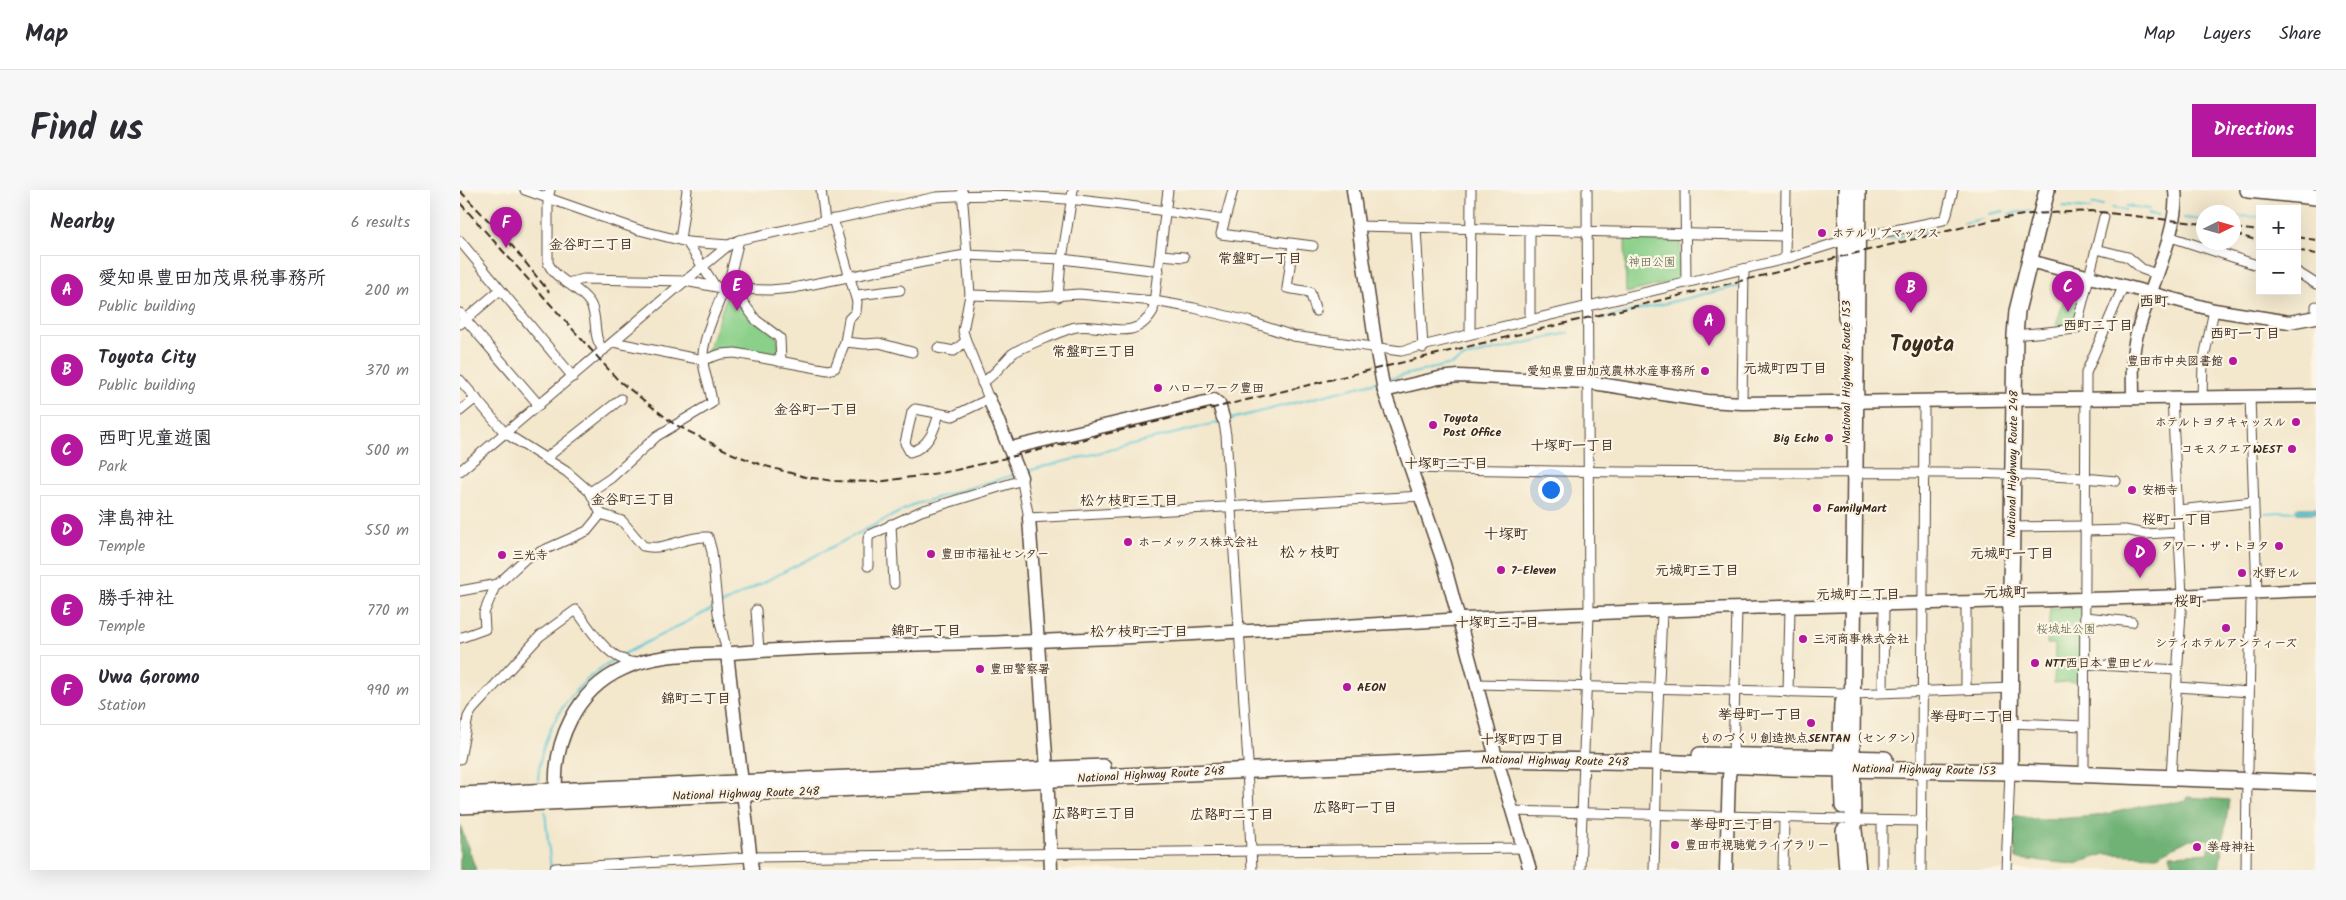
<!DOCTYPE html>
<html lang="en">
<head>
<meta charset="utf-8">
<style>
  body { margin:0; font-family:Kalam,"Klee One",sans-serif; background:#f7f7f7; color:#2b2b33 }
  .controls { position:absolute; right:15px; top:15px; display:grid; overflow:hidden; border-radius:0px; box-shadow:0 5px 20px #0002 }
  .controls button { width:45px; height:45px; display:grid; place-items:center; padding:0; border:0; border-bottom:1px solid #e1e1e2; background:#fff; color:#2b2b33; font:25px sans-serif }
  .compass { position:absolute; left:1736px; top:15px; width:45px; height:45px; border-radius:50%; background:#fff; box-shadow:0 5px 20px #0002; rotate:85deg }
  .you { position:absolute; left:1090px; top:299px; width:18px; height:18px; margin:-12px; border:4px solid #fff; border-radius:50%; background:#1a73e8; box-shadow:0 0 0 8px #1a73e833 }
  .badge { display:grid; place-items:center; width:32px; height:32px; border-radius:50%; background:#b5179e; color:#fff; font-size:16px; font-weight:700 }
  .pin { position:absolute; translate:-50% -41px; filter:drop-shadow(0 1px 2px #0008) }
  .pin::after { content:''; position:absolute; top:26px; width:18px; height:15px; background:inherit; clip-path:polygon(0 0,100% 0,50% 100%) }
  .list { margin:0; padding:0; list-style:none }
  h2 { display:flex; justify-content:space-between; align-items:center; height:65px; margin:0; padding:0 20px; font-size:21px }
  h2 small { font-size:16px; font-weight:400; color:#7c7c81 }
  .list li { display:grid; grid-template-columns:32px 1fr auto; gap:15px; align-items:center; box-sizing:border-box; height:70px; margin:0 10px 10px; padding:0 10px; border:1px solid #e1e1e2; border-radius:0px }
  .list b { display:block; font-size:19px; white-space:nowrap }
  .list p { margin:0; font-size:16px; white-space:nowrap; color:#7c7c81 }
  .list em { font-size:16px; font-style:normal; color:#7c7c81 }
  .map { position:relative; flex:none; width:1856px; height:680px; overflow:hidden; border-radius:0px }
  header { display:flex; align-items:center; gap:30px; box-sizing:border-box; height:70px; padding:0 25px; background:#fff; border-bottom:1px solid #e1e1e2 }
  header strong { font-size:24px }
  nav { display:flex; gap:28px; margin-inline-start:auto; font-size:18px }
  .intro { display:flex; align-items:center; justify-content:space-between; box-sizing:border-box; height:120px; padding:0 30px }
  h1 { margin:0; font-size:35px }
  .button { padding:12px 22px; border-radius:0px; background:#b5179e; color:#fff; font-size:18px; font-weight:700 }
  main { display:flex; gap:30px; padding:0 30px }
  aside { flex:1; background:#fff; border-radius:0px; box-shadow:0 5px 20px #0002 }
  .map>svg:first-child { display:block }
</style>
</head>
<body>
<header>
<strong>Map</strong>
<nav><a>Map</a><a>Layers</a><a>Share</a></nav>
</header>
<div class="intro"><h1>Find us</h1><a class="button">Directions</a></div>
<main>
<aside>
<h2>Nearby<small>6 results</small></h2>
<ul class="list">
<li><span class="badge">A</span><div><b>愛知県豊田加茂県税事務所</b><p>Public building</p></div><em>200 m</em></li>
<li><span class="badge">B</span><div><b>Toyota City</b><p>Public building</p></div><em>370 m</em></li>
<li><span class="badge">C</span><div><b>西町児童遊園</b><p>Park</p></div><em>500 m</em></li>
<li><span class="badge">D</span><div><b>津島神社</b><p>Temple</p></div><em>550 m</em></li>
<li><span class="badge">E</span><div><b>勝手神社</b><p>Temple</p></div><em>770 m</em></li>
<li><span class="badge">F</span><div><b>Uwa Goromo</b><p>Station</p></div><em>990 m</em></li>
</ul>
</aside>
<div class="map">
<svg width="1856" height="680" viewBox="0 0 1856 680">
  <rect width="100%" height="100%" fill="#fcf5e5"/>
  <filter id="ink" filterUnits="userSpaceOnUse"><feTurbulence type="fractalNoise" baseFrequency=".02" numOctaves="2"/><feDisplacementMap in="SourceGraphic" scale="10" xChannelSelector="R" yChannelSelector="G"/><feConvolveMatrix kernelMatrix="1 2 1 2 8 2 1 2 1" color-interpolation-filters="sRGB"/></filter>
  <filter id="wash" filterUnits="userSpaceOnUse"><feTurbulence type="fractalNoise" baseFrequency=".0096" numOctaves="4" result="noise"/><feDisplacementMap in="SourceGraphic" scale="20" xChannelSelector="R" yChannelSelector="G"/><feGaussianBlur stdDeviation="1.12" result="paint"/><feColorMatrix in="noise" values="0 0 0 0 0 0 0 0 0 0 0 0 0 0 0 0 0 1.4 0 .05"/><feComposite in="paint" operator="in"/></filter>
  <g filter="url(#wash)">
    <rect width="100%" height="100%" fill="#f3e7cc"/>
    <g fill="#8ad08a" stroke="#627d54">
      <path d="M1165,46L1219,47L1221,49L1219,90L1166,103Z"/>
      <path d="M271,103L318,148V163L315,168L247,163L267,105Z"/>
      <path d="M1605,106L1620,110L1611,134L1596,135Z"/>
      <path d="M1623,417L1621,491L1594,493L1595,454H1587L1590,418Z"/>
    </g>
    <g fill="#6fb276" stroke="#556e4a">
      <path d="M1727,607L1769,610L1759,680H1713L1710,665L1749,663V649H1730L1697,666L1645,664L1615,674L1556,669L1551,625L1582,630L1636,626L1689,615L1727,611Z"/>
      <path d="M0,635L16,680H0Z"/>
    </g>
    <path fill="#5bc7d5" stroke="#4b787a" d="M1836,318H1856V323H1837Z"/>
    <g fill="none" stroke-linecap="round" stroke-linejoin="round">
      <g stroke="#5bc7d5" stroke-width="2">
        <path d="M1632,15H1643"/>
        <path d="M1666,16L1689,19"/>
        <path d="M1603,17L1631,19"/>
        <path d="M1652,18L1665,20"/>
        <path d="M1529,24L1544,21"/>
        <path d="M1549,24L1571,20"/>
        <path d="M1688,24L1699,25"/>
        <path d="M1774,26L1800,27"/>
        <path d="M1724,28L1744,30"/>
        <path d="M1503,33L1522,29"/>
        <path d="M1429,49L1473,39"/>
        <path d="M1140,129L1278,96"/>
        <path d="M927,189L992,174L1005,167L1108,143"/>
        <path d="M767,230L917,192"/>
        <path d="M563,282L760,232"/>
        <path d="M1805,323L1837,321"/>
        <path d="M260,415L455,314L554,285"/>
        <path d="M162,465L254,418"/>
        <path d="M78,592C80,538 112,495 156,468"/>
        <path d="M85,622L91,680"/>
      </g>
    </g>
  </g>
  <g filter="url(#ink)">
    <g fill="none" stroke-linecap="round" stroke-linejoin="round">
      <defs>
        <g id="street">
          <path d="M65,0L179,40L227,52L269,55"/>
          <path d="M90,0L88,9V73C96,91 119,96 130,113C139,127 131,148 144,160"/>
          <path d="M361,0L365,31"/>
          <path d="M773,0L761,44L853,56"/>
          <path d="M1225,0L1226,93"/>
          <path d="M897,36L1325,46"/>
          <path d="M956,38L963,158"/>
          <path d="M1070,40V129"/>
          <path d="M1708,46L1800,76"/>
          <path d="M1397,48L1483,30L1486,27L1493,0"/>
          <path d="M220,50L227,0"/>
          <path d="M0,51L113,187"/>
          <path d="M227,52L255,96"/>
          <path d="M833,54L827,98L850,102L856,121"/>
          <path d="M1636,59L1668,67L1682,79L1696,84"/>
          <path d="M701,65L724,67"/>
          <path d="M602,69L613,0"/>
          <path d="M1325,69L1326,0"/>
          <path d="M1837,82L1856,94"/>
          <path d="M107,93L124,89L225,91L267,99L310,100L333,98L463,72L506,65L602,69L699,81"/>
          <path d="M267,99L279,50"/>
          <path d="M274,100L296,130L320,148L321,172"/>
          <path d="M397,105L440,100"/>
          <path d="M510,105L579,107L619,104L694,111L734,118L788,131L833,146L941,161L1325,69L1385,50"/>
          <path d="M598,107L601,69"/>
          <path d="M1856,116V122"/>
          <path d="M0,123L79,215"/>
          <path d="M0,134L40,100"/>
          <path d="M1010,144L1011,0"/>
          <path d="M1555,145L1616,139L1644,27"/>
          <path d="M153,152L243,170L261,164L275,163L368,180L375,178L385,152L389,129L396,122L397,112L373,29"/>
          <path d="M385,152L405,154L419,153L452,162"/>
          <path d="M478,158L494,161L506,151"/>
          <path d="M0,190L45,243L107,282L130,302L141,324L162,331L183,356C205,362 226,345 248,347L252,362L258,423L267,463"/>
          <path d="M522,193C535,185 542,174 552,164C559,158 606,139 616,137C645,132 673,155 693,121L708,0"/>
          <path d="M1742,207L1743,173L1754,120"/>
          <path d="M1790,207L1797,402"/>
          <path d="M1282,213L1284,79"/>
          <path d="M0,221L16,208"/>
          <path d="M479,223C475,239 469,257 450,262L445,253L452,222L455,219L493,226L529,209L506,151L503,141L510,105L502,0"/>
          <path d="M763,228L766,245L788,572"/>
          <path d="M86,268L161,209"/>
          <path d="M952,278C1075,281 1197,283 1320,283C1432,283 1544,280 1656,291"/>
          <path d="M0,281L225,91L269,55L279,50L476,7C571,0 670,15 764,30"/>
          <path d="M561,287L569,328L962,306"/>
          <path d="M130,302L151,288L197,246L252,213C251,198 244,185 243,171C241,151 257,118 264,99"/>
          <path d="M1718,320L1793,312"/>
          <path d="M431,334L434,394"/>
          <path d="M1553,337L1625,336"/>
          <path d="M1625,341L1665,340L1685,344L1719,342"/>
          <path d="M408,376V349L410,345L461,321L562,290"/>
          <path d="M0,401L38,394L66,368L127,341L141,324"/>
          <path d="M1506,413V499"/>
          <path d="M296,420L299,460"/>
          <path d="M1626,427L1672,432"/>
          <path d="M0,448L25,439L24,423L36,394"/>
          <path d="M1623,474L1717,480"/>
          <path d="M1017,494L1383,503"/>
          <path d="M1717,497L1789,502"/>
          <path d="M1328,502L1330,418"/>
          <path d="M1423,502L1424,414"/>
          <path d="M1392,504L1552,498"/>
          <path d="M1551,533L1624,536"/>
          <path d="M1124,561L1129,425L1127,0"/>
          <path d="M1196,563L1202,422"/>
          <path d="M1273,566L1277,419"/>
          <path d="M0,569L8,527L12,520L80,446L116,420C132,441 147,469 175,473"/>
          <path d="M1462,569L1464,212"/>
          <path d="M1624,576L1626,183L1663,97"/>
          <path d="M787,579L792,680"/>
          <path d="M1788,579L1791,403"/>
          <path d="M1711,587L1722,406L1712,207"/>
          <path d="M1052,621L1383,629"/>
          <path d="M1393,630L1462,631"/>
          <path d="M1422,631V680"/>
          <path d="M95,678L290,667L1063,658"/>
          <path d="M1120,680L1124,570"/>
          <path d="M1194,680L1197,572"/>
          <path d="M1323,680L1324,628"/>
          <path d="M1461,680L1462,579"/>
          <path d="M1546,680L1550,582"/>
          <path d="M1786,680L1787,589"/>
        </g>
        <g id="secondary">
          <path d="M893,0L916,157L924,201L984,374L1034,560L1070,680"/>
          <path d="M1570,71L1754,120L1829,132L1856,127"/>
          <path d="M924,201L979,188L999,186L1127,192L1247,211L1282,213L1856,206"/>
          <path d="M1673,208C1673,186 1671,165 1677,144C1687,104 1720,39 1715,0"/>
          <path d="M529,209L561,287"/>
          <path d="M551,258L754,210L759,214L763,228"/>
          <path d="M569,328L587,580L591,680"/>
          <path d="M267,463L292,680"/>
          <path d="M96,601C93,552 116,500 163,479C197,463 235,465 272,463C374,455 476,455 578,451C720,446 862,437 1004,429C1211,418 1418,415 1624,409C1702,408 1779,402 1856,400"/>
          <path d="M1266,680L1269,586L1273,566"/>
        </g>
        <g id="highway">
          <path d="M1398,0L1392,549L1393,630L1398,680"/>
          <path d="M1788,0L1856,7"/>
          <path d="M1386,128V0"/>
          <path d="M1382,514L1381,550L1383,616"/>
          <path d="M1240,565L1425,569"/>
          <path d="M1550,582L1551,399L1555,145L1557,121L1587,0"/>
          <path d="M0,605L643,577"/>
          <path d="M0,616L1037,569L1197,572L1331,578L1550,582L1856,593"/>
          <path d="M1384,641L1387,680"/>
        </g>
      </defs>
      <use href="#street" stroke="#574638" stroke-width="11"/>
      <use href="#secondary" stroke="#574638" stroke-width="15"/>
      <use href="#highway" stroke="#574638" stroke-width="18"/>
      <use href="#street" stroke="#fff" stroke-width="9"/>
      <use href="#secondary" stroke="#fff" stroke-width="12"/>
      <use href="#highway" stroke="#fff" stroke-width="15"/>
      <g stroke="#3b2a1e" stroke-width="2" stroke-dasharray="8 4" stroke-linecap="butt">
        <path d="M0,1L49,52L89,102"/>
        <path d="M0,13L158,190L214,234L273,264L302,275L345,287L375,291L418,292L492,281L1533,30L1570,24L1631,21L1744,34"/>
        <path d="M1774,38L1800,41"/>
        <path d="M1774,44L1800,51"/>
        <path d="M1837,47L1856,50"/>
        <path d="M1837,60L1856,64"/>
      </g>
    </g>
  </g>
  <g fill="#b5179e" stroke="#fcf5e5" stroke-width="2">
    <circle cx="1362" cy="43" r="5"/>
    <circle cx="1773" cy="171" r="5"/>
    <circle cx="1245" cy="181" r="5"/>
    <circle cx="698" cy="198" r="5"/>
    <circle cx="1836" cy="232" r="5"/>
    <circle cx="973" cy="235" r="5"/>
    <circle cx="1369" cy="248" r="5"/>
    <circle cx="1832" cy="259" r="5"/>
    <circle cx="1672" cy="300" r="5"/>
    <circle cx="1357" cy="318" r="5"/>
    <circle cx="668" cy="352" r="5"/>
    <circle cx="1819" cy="356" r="5"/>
    <circle cx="471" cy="364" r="5"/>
    <circle cx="42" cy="365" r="5"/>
    <circle cx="1041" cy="380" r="5"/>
    <circle cx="1782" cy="383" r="5"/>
    <circle cx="1766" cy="438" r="5"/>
    <circle cx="1343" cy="449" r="5"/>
    <circle cx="1575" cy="473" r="5"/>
    <circle cx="520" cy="479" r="5"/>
    <circle cx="887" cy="497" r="5"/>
    <circle cx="1351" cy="533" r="5"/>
    <circle cx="1215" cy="655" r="5"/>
    <circle cx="1737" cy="657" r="5"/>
  </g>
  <g text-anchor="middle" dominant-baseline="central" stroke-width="4.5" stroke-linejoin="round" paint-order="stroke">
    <g font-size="12" font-weight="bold" fill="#3b2a1e" stroke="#fcf5e5" text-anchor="start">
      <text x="1372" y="43">ホテルリブマックス</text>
      <text x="1763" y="171" text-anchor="end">豊田市中央図書館</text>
      <text x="1235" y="181" text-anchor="end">愛知県豊田加茂農林水産事務所</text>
      <text x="708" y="198">ハローワーク豊田</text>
      <text x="983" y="228">Toyota<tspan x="983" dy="14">Post Office</tspan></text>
      <text x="1826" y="232" text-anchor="end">ホテルトヨタキャッスル</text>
      <text x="1359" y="248" text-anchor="end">Big Echo</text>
      <text x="1822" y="259" text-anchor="end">コモスクエアWEST</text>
      <text x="1682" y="300">安栖寺</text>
      <text x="1367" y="318">FamilyMart</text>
      <text x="678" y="352">ホーメックス株式会社</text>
      <text x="1809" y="356" text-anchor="end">タワー・ザ・トヨタ</text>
      <text x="481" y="364">豊田市福祉センター</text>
      <text x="52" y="365">三光寺</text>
      <text x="1051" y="380">7-Eleven</text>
      <text x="1792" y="383">水野ビル</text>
      <text x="1353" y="449">三河商事株式会社</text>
      <text x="1766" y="453" text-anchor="middle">シティホテルアンティーズ</text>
      <text x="1585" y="473">NTT西日本 豊田ビル</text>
      <text x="530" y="479">豊田警察署</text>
      <text x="897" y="497">AEON</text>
      <text x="1351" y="548" text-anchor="middle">ものづくり創造拠点SENTAN（センタン）</text>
      <text x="1225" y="655">豊田市視聴覚ライブラリー</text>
      <text x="1747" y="657">挙母神社</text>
    </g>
    <g font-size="12" fill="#535c3e" stroke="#fcf5e5">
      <text x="1192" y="72">神田公園</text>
      <text x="1606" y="439">桜城址公園</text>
    </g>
    <g font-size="12" fill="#3b2a1e" stroke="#fcf5e5">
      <text transform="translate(1386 182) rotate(-90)">National Highway Route 153</text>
      <text transform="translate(1553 274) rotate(-89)">National Highway Route 248</text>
      <text transform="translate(1095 571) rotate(1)">National Highway Route 248</text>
      <text transform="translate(1464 580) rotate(1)">National Highway Route 153</text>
      <text transform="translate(691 585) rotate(-3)">National Highway Route 248</text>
      <text transform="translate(286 604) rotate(-2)">National Highway Route 248</text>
    </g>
    <g font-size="14" font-weight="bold" fill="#3b2a1e" stroke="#fcf5e5">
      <text x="131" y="55">金谷町二丁目</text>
      <text x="800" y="69">常盤町一丁目</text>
      <text x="1638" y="136">西町二丁目</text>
      <text x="1785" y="144">西町一丁目</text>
      <text x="634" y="162">常盤町三丁目</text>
      <text x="1325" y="179">元城町四丁目</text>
      <text x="356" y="220">金谷町一丁目</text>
      <text x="1112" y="256">十塚町一丁目</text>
      <text x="986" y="274">十塚町二丁目</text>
      <text x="173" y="310">金谷町三丁目</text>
      <text x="669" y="311">松ケ枝町三丁目</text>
      <text x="1717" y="330">桜町一丁目</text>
      <text x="1552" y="364">元城町一丁目</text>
      <text x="1237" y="381">元城町三丁目</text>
      <text x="1398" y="405">元城町二丁目</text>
      <text x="1037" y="433">十塚町三丁目</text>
      <text x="466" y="441">錦町一丁目</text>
      <text x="679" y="442">松ケ枝町二丁目</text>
      <text x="236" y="509">錦町二丁目</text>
      <text x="1300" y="525">挙母町一丁目</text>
      <text x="1512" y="527">挙母町二丁目</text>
      <text x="1062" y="550">十塚町四丁目</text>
      <text x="895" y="618">広路町一丁目</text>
      <text x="634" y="624">広路町三丁目</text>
      <text x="772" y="625">広路町二丁目</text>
      <text x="1272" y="635">挙母町三丁目</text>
    </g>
    <g font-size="15" font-weight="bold" fill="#3b2a1e" stroke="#fcf5e5">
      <text x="1694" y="112">西町</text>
      <text x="1046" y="345">十塚町</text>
      <text x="850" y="363">松ヶ枝町</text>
      <text x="1546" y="403">元城町</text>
      <text x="1729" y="412">桜町</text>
    </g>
    <g font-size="22" font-weight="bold" fill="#3b2a1e" stroke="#fcf5e5">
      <text x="1462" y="155">Toyota</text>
    </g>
  </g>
</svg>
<div class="controls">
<button>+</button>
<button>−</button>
</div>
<svg class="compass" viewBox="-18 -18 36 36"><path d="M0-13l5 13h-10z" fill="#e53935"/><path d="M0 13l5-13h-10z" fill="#7c7c81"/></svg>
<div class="you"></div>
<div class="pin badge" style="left:1249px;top:156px">A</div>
<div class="pin badge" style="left:1451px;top:123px">B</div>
<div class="pin badge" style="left:1608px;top:122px">C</div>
<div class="pin badge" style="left:1680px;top:388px">D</div>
<div class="pin badge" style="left:277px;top:121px">E</div>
<div class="pin badge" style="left:46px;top:58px">F</div>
</div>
</main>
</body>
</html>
